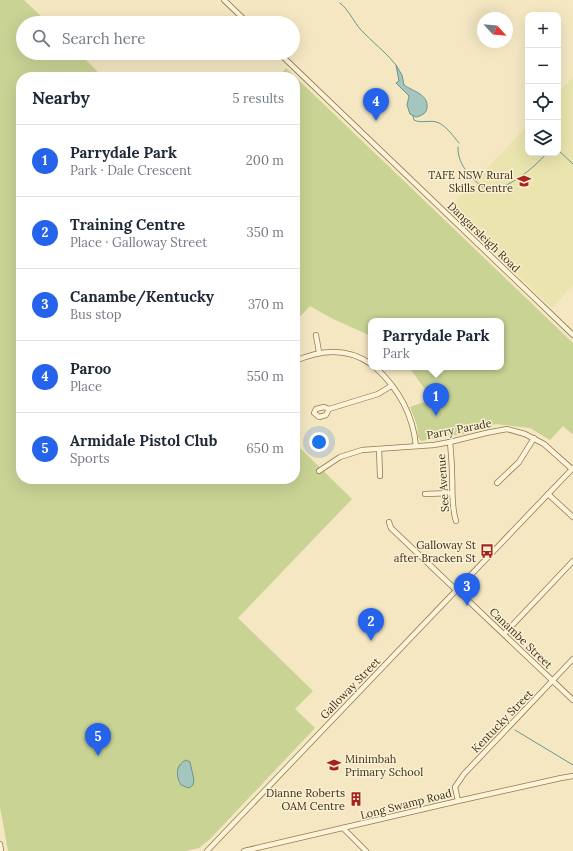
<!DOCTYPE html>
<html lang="en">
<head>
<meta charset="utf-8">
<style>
  body { margin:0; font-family:Lora,serif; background:#f6f6f7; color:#1f2937 }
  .controls { position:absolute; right:12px; top:12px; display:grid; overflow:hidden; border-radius:8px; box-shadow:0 4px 16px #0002 }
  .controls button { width:36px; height:36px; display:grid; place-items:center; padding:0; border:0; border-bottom:1px solid #e0e1e3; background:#fff; color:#1f2937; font:20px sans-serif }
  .compass { position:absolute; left:477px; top:12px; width:36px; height:36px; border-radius:50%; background:#fff; box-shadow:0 4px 16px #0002; rotate:116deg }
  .you { position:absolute; left:319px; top:442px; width:14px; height:14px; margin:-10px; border:3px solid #fff; border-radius:50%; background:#1a73e8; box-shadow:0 0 0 6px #1a73e833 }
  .badge { display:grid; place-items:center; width:26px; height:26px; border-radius:50%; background:#2563eb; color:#fff; font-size:13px; font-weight:700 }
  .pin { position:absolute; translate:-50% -33px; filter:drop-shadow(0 1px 2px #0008) }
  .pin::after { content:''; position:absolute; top:21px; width:14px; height:12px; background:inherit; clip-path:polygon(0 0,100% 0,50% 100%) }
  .popup { position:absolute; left:368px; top:318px; width:136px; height:52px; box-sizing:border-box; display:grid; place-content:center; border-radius:8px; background:#fff; filter:drop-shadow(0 1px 3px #0005); font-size:13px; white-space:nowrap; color:#747a83 }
  .popup b { font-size:15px; color:#1f2937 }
  .popup::after { content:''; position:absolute; left:50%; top:100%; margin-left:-8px; border:8px solid transparent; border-top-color:#fff }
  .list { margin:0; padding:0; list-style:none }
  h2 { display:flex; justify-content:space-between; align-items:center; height:52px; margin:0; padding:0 16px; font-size:17px }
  h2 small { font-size:13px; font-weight:400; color:#747a83 }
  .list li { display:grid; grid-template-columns:26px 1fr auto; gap:12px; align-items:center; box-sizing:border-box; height:72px; padding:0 16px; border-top:1px solid #e0e1e3 }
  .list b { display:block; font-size:15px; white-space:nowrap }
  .list p { margin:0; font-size:13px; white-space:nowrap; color:#747a83 }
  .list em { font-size:13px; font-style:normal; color:#747a83 }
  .icon { flex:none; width:22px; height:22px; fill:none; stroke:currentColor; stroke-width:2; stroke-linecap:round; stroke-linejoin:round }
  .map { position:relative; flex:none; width:573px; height:851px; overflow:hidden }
  .search { position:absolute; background:#fff; box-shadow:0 4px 16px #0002; left:16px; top:16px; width:284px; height:44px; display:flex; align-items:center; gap:10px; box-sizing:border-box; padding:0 14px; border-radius:22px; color:#747a83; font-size:15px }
  .panel { position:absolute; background:#fff; box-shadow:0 4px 16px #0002; left:16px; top:72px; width:284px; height:412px; border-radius:16px }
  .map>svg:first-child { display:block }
</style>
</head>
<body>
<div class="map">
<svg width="573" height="851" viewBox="0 0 573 851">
  <rect width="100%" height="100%" fill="#f4e7c2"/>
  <path fill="#eae4ae" d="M573,77V285L552,308L448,209L528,125V153H558V93Z"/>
  <g fill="#c9d394">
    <path d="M0,0H24L48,23H23V53H79L103,77H21V479H295V443L352,499L238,618L313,691L295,709L315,728L210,839L199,848L186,851H8L0,807Z"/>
    <path d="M286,68L573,343V433L572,434L563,426L550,440L530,428L496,424L463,434L421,441L418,437L417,425L410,407L432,399L409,367H501V321H371V336L331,318L310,306L295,322V77H278Z"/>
  </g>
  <g fill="#a5c6be" stroke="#6a968d">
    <path d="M396,65L402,75L404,85C412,91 429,94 427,108C426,114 421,116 416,117L410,114L407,105L409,96L396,83L399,81Z"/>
    <path d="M186,760L190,762L194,780L193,785L189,788L181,785C176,777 175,765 186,760Z"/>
  </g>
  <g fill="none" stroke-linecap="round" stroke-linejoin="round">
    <g stroke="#6a968d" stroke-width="1">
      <path d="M340,3C349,10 353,21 361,30C372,42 386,52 396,65"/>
      <path d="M413,116L414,120C421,124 431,119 439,123C446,126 454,137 459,143"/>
      <path d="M458,147C457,166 474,181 488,191C509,188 533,169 547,153"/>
      <path d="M558,150L573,164"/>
      <path d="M515,730L573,765"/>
    </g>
    <defs>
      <g id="minor">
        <path d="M224,0L248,23"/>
        <path d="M279,53L573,335"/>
        <path d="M316,335L319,352"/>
        <path d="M295,361C320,350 347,347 371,364"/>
        <path d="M375,367C398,388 413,415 416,446"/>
        <path d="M329,409L324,407L316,409L314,413L319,417L326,415L329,409L378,394L391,386"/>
        <path d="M450,442C451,453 452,464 452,474C453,490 451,506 456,521"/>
        <path d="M379,449L380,476"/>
        <path d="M319,471L340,457L362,450L434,445L450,442L486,433L507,429L525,434L544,444L572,469"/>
        <path d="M497,483L519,462L534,438"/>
        <path d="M425,494L452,493"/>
        <path d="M548,494L573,517"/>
        <path d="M389,522L391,528L456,590"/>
        <path d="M457,590L573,700"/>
        <path d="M504,634L573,561"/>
        <path d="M458,801L455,787L464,774L573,659"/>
        <path d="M343,828L366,851"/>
        <path d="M0,844L1,851"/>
        <path d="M207,851L573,468"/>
        <path d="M244,851L458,801L561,778L573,776"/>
      </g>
    </defs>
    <use href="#minor" stroke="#907856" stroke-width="6"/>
    <use href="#minor" stroke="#fdf3d7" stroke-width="4.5"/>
  </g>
  <defs>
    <symbol id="university-bare" viewBox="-9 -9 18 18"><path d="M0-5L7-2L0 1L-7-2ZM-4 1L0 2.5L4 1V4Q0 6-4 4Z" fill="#a7241e" stroke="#faf1d3" stroke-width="2.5" paint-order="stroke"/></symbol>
    <symbol id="bus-bare" viewBox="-9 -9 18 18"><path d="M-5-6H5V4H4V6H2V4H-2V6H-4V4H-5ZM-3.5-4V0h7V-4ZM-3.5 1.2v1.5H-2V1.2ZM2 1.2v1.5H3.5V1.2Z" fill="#a7241e" stroke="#faf1d3" stroke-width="2.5" paint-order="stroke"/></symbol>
    <symbol id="school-bare" viewBox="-9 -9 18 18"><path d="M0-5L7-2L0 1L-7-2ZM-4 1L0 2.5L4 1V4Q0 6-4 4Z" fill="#a7241e" stroke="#faf1d3" stroke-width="2.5" paint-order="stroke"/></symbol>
    <symbol id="building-bare" viewBox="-9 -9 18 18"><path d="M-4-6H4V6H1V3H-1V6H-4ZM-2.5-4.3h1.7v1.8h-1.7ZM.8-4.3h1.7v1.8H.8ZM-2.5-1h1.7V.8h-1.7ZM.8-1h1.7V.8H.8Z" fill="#a7241e" stroke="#faf1d3" stroke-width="2.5" paint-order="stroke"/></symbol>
  </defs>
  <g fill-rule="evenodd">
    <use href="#university-bare" x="514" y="171" width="20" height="20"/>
    <use href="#bus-bare" x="477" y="541" width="20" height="20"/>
    <use href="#school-bare" x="324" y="755" width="20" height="20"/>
    <use href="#building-bare" x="346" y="789" width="20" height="20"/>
  </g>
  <g text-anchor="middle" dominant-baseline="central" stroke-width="3" stroke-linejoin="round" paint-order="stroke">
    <g font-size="11" fill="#3e2f1c" stroke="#faf1d3" text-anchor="end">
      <text x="513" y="175">TAFE NSW Rural<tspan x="513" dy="13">Skills Centre</tspan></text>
      <text x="476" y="545">Galloway St<tspan x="476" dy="13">after Bracken St</tspan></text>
      <text x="345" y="759" text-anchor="start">Minimbah<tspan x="345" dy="13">Primary School</tspan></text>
      <text x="345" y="793">Dianne Roberts<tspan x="345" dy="13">OAM Centre</tspan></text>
    </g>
    <g font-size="11" fill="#3e2f1c" stroke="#faf1d3">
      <text transform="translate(484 237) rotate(44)">Dangarsleigh Road</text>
      <text transform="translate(459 429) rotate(-11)">Parry Parade</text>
      <text transform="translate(443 483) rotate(-94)">See Avenue</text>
      <text transform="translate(521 638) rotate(44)">Canambe Street</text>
      <text transform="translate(350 688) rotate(-46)">Galloway Street</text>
      <text transform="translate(502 721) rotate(-46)">Kentucky Street</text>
      <text transform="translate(406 804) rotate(-14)">Long Swamp Road</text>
    </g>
  </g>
</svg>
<div class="controls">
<button>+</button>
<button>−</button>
<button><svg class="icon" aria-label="locate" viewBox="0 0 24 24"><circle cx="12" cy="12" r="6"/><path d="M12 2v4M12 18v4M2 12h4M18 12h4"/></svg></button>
<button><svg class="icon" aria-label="layers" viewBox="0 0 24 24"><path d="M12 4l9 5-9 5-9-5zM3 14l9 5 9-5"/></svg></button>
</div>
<svg class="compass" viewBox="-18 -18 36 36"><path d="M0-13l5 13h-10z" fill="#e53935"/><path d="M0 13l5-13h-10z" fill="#747a83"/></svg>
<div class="you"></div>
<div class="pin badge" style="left:436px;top:416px">1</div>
<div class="popup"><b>Parrydale Park</b>Park</div>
<div class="pin badge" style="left:371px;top:641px">2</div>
<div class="pin badge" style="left:467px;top:606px">3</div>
<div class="pin badge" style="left:376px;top:121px">4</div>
<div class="pin badge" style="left:98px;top:756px">5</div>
<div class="search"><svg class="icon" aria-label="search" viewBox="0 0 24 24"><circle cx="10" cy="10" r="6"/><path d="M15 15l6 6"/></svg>Search here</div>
<section class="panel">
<h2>Nearby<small>5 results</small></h2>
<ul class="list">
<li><span class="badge">1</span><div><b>Parrydale Park</b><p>Park · Dale Crescent</p></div><em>200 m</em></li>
<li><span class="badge">2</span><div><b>Training Centre</b><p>Place · Galloway Street</p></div><em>350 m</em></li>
<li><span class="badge">3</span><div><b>Canambe/Kentucky</b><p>Bus stop</p></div><em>370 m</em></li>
<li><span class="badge">4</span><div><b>Paroo</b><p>Place</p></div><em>550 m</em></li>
<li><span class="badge">5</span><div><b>Armidale Pistol Club</b><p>Sports</p></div><em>650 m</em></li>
</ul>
</section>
</div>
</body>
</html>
